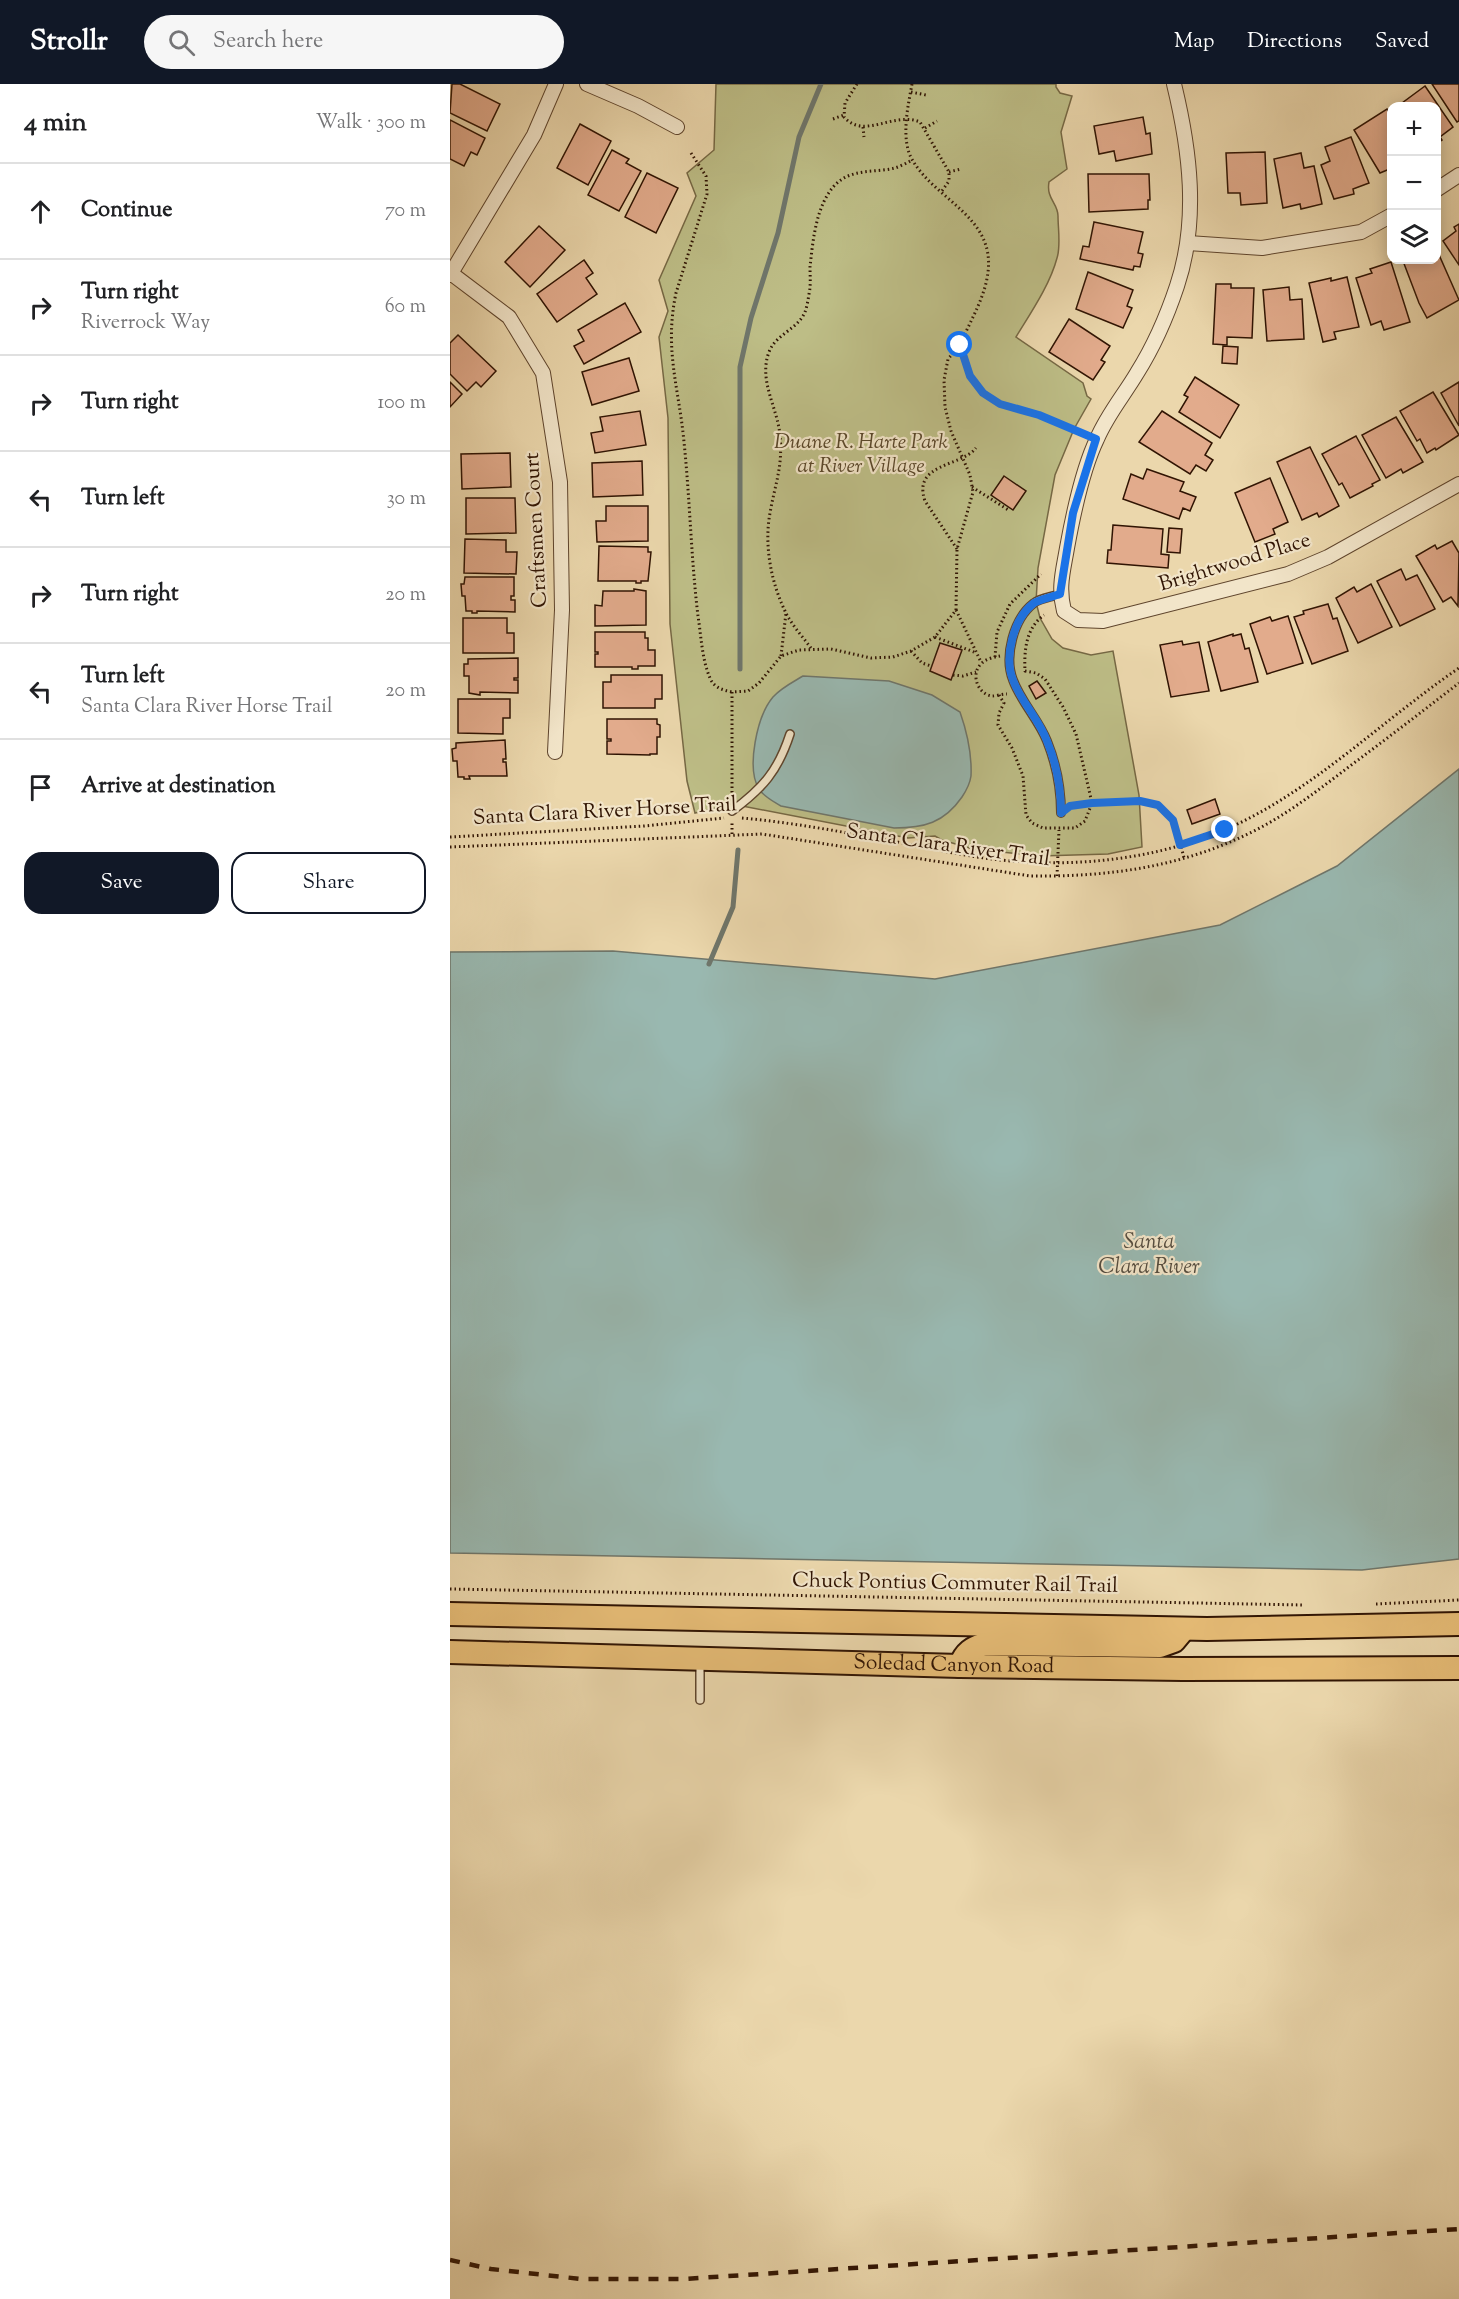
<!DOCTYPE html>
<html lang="en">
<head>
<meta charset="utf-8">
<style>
  body { margin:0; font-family:"Sorts Mill Goudy",serif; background:#f6f6f6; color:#202124 }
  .controls { position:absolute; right:18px; top:18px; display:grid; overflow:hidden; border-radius:12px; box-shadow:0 3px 15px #0003 }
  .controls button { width:54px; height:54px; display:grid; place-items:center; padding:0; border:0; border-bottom:2px solid #e0e0e0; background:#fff; color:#202124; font:30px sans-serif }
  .stop { position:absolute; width:18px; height:18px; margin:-14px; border:4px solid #1a73e8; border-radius:50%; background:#fff }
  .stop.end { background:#1a73e8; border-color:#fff; box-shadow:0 2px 6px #0008 }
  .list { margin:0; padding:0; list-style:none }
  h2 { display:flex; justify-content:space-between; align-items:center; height:78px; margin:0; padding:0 24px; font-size:26px }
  h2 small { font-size:20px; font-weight:400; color:#757577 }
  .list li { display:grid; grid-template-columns:39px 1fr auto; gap:18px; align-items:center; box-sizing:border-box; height:96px; padding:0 24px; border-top:2px solid #e0e0e0 }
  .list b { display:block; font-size:22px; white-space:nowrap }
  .list p { margin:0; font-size:20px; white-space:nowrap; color:#757577 }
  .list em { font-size:20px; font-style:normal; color:#757577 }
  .actions { display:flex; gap:12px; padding:18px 24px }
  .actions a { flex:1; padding:14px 0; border:2px solid #111827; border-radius:18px; text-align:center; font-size:21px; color:#111827 }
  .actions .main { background:#111827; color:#fff }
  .icon { flex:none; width:33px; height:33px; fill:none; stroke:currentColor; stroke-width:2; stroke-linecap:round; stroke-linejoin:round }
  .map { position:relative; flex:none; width:1009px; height:2215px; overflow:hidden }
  header { display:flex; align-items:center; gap:36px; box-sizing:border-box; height:84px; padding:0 30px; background:#111827; color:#fff }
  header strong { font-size:28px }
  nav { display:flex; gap:33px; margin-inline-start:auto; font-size:21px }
  .search { width:420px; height:54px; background:#f6f6f6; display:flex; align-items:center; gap:15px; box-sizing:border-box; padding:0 21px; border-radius:33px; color:#757577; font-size:22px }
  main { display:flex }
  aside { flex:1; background:#fff }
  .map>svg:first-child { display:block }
</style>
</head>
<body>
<header>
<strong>Strollr</strong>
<div class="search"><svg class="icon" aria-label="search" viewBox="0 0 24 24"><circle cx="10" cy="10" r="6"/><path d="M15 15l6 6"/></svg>Search here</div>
<nav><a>Map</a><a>Directions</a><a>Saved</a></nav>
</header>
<main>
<aside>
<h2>4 min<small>Walk · 300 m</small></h2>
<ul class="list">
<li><svg class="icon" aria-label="ahead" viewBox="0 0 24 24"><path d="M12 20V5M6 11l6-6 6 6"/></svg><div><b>Continue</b></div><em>70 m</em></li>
<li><svg class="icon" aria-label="right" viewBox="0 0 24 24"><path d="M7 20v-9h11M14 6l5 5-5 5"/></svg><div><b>Turn right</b><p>Riverrock Way</p></div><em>60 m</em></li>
<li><svg class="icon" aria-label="right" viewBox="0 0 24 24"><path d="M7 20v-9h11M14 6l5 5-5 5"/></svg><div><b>Turn right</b></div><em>100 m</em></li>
<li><svg class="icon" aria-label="left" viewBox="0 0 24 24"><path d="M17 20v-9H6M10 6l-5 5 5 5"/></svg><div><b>Turn left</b></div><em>30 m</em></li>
<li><svg class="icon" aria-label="right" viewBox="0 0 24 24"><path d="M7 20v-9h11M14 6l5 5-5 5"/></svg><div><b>Turn right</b></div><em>20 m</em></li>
<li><svg class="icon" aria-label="left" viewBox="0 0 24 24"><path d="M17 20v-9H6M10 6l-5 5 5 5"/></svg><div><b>Turn left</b><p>Santa Clara River Horse Trail</p></div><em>20 m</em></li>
<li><svg class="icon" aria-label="arrive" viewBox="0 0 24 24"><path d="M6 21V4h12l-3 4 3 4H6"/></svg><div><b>Arrive at destination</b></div></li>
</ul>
<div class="actions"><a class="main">Save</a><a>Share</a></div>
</aside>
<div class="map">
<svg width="1009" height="2215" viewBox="0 0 1009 2215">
  <rect width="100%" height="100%" fill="#ebd7ac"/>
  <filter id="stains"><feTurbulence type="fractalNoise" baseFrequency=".00333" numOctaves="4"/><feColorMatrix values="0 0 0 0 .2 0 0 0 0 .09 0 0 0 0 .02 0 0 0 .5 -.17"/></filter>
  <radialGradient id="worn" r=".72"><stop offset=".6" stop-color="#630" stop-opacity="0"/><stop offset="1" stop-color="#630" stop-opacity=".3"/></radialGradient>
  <path fill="#bdbd86" stroke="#766844" stroke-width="1.5" d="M266,0H606V3L610,9L622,12L611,48L617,85L599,98C596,115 608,119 608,132C608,145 611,162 607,174C600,201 580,230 566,253L633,299L637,312L641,315L624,345L605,391L588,484L586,518L590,534L602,555L613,564L641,571L663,567L689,711L692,763L658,770L590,772L523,765L492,756L485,752L458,754L282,720L245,729L237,697L220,540L218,334L209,253L218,227L209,196L246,112L237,89L264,66Z"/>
  <g fill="#99b8b0" stroke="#6f766b" stroke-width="1.5">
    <path d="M353,592L439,597L482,611L510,628C517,648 522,670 521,692C520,699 516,707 512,713C494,739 474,744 444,744L331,722C323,717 314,713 309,705C296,684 307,632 323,613C331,604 343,598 353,592Z"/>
    <path d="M1009,685V1475L912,1486L0,1469V868L163,867L485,895L770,841L887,782Z"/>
  </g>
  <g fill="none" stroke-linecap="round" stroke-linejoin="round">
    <g stroke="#6f766b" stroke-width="5">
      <path d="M290,585V283L301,234L328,149L349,53L371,0"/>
      <path d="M259,880L283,823L288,766"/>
    </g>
  </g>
  <g fill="#e2ab8c" stroke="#301403" stroke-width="1.5">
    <path d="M2,0H10L50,20L37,47L0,29Z"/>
    <path d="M982,0H1009V37L1007,38Z"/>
    <path d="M975,2L1003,43L990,53L992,56L986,60V22H948Z"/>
    <path d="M937,25L942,33V84L930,89L904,46Z"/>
    <path d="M693,33L696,50L700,49L702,70L666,77L664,67L649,70L644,42Z"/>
    <path d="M0,36L35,54L27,71L21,68L14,82L0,75Z"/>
    <path d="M130,40L161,57L138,101L107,84Z"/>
    <path d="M901,53L919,99L903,105L904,110L884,115L871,81L880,77L875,63Z"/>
    <path d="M162,66L179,75L176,79L191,87L169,127L138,111Z"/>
    <path d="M815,68L817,119L791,121L790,109H778L776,69Z"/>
    <path d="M851,69L854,84L864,82L872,120L851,125L850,120L833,124L824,75Z"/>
    <path d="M197,89L228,104L206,149L175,133Z"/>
    <path d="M638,90H699L700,116H698V125L639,128Z"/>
    <path d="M644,138L693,148L688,169L693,170L690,183L684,182L683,186L630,175L633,162L639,163Z"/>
    <path d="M1009,140V181L993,157L1006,147L1004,143Z"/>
    <path d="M89,142L115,166L80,203L55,178Z"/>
    <path d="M986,164L1009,216L977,234L969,219L953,177L986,176Z"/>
    <path d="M134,176L143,189L136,194L147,210L107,238L87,210Z"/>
    <path d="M941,178L960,238L934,246L931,237L921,241L906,194L922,189L920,185Z"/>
    <path d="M638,188L683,206L677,222L682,224L673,244L626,225Z"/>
    <path d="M897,193L909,243L884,248L886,255L873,258L859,199L881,194V197Z"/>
    <path d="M766,200H781V204H804L802,254L777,253V261L763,260Z"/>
    <path d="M839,203L840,216L852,215L854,255L817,257L813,206Z"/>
    <path d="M175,219L191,248L134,280L124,262L134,257L128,246Z"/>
    <path d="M619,235L660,262L651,276L655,278L643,296L599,268Z"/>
    <path d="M8,251L46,287L31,303L26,298L17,307L0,290V259Z"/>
    <path d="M773,262L788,263L787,280L772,279Z"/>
    <path d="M179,274L189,307L142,321L132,288Z"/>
    <path d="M745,293L789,321L770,354L729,328L738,313L734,311Z"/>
    <path d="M0,298L12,310L0,323Z"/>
    <path d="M1009,298V342L991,309Z"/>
    <path d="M983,308L1009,351L986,366L985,364L977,369L970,355L967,357L950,327Z"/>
    <path d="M190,327L196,361L145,369L141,349L153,347L150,333Z"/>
    <path d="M712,327L762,359L755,371L763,376L756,387L746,381L740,390L689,358Z"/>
    <path d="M946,333L973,378L953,389L951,385L936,394L912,351Z"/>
    <path d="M906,352L930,396L922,400L923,402L900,414L892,399L889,401L872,370Z"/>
    <path d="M860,363L889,422L869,433L867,429L852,436L827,378Z"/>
    <path d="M60,369L61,403L12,405L11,370Z"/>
    <path d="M192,377L193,411L143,413L142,379Z"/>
    <path d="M697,385L734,398L730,407L746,413L740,427L733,424L729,435L673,415L681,390L693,395Z"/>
    <path d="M554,392L576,407L563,426L541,411Z"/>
    <path d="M820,394L838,438L823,445L825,450L805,458L785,409Z"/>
    <path d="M16,414H65L66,449L16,450Z"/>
    <path d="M156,422H198V457L147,458L146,437H156Z"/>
    <path d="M663,441L713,445L711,470L719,471L718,484L657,479L658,466H661Z"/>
    <path d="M719,444L732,445L730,469L717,468Z"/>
    <path d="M15,455L56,456V468H67L66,490L14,489Z"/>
    <path d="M1002,457L1009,469L1008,522L1001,513L993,518L966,472L985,461L987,465Z"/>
    <path d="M149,462L198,463V468H201L198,497H191V499H186V497H148Z"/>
    <path d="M951,485L956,496L967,491L985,525L950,542L927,497Z"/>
    <path d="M15,493H64V512H61V516H65V528L27,527V529H22V527H16L15,512H12L11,500H14Z"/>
    <path d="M921,500L942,543L908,559L886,514L904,503L907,508Z"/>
    <path d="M184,505L196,507V541L145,542V521L152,522L153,507H184Z"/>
    <path d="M878,520L883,535L887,534L898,567L862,580L844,533L854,530L853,527Z"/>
    <path d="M838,532L853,579L817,590L800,540L820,533L822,537Z"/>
    <path d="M13,534H57V549H64V569H13Z"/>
    <path d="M145,548H195V554H198V566H205V582H188V585H182V583H145V570H148V568H145Z"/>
    <path d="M783,550V552L791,550L795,565L799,564L808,598L771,607L758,558Z"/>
    <path d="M732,557L733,561L749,558L759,607L721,613L710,561Z"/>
    <path d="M490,559L512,566L501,596L480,587Z"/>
    <path d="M68,574V594H64V596H68V609L30,608V611L19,609V592H14V580H18V575Z"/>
    <path d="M161,591H212V615H205V624H153V598H161Z"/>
    <path d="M587,597L596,609L586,615L579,602Z"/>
    <path d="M8,615H60V634H53V650L8,649Z"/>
    <path d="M157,635H207V640L210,641V653H207V670H200V671L157,670V657H161V655H157Z"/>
    <path d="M55,656L56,675H53V678H56L57,692H19L20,695H14V693H8L7,677H3L2,665L6,664V659Z"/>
    <path d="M765,715L770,730L742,740L737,726Z"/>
  </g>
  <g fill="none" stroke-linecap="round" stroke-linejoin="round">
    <defs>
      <g id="service">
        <path d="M610,510C602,513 590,514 584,519C563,535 554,573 563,596C571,618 589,636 597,657C607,682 611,703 611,729"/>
        <path d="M282,727C313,704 328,687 340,650"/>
        <path d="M250,1616V1580"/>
      </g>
      <g id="minor">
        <path d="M137,0L188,22L227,43"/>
        <path d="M724,0C740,66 749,136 727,202C717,232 704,262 687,289C674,311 657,331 647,355C632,386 623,431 617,464C613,488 608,503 614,527L628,536L653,537L838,490L878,473L1009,400"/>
        <path d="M986,106L1009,91"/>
        <path d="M738,159L812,164L911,148L942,131"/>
        <path d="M2,190L59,233L93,289L110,398L112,526L105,668"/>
        <path d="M0,191L84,51L106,0"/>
      </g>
      <g id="primary">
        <path d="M0,1530L757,1545L1009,1540"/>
        <path id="s1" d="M0,1568L510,1582L733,1585L1009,1584"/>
        <path d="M510,1582C515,1568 522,1564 535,1560L710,1562L724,1557L734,1545"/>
      </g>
    </defs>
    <use href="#service" stroke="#5f452d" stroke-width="10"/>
    <use href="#minor" stroke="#5f452d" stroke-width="16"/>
    <use href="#primary" stroke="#301403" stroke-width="26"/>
    <g stroke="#301403" stroke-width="3" stroke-dasharray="1.5 3" stroke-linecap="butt">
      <path d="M407,0L395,19L394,33C414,56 444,27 470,38L499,88V97L492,107"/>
      <path d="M462,0C458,22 450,57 463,77C486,116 545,133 538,188C535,214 520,237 510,261L520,292L533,309L550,320L589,331L634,350"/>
      <path d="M461,8L476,11"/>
      <path d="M383,35L394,31"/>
      <path d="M413,43L414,53"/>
      <path d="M475,44L487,37"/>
      <path d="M241,69L256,92L257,110L226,209C214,266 229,304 234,358C240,416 241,474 248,532C251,551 252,576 260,594C264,604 273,606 282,608"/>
      <path d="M499,88L511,85"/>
      <path d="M522,403L560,427"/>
      <path d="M507,465L475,417C462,379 511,383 526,364"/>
      <path d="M506,526L531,578"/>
      <path d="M485,553L524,568"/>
      <path d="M361,564C352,552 341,540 335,527C321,498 314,461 320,429C325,400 333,383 330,352C328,324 308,297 319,268C326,250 348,245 355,228C357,223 358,216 359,210C361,201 360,192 360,183C363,156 366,121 385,101C401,84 425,89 445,84C451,82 457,79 462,76"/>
      <path d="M461,567L472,579L481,582"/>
      <path d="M331,572L336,529"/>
      <path d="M550,572C544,573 536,575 532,579C520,589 527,610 542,612C546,612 552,610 557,610"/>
      <path d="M545,573L547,548L560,520L591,490"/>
      <path d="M503,591L513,592L526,588"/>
      <path d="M549,611L554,619L549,629L548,641L562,664L573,692L576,731L582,739L593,744H625L635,737L642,719L626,650L613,623L595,595L586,589L575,587C574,566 576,544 594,531"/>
      <path d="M282,713V608L298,607L309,599L331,572L349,566L381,565L421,574L443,573L461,567L485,553L506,526L507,465L523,408L520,391L501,347L495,323L494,296L498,275L510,261"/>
      <path d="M622,722C649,719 709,707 723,738C728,749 731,762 734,774"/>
      <path d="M292,734C348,739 403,750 458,760C492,767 526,774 561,777C644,784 733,771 807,730C880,690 940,631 1009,584"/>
      <path d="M282,750V737"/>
      <path d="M0,753L194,742L274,734"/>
      <path d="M0,763L312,750L580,792C660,793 733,783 806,746C841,728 872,703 904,679C939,653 974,626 1009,599"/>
      <path d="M607,792L609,746"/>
      <path d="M0,1505L853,1521"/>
      <path d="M926,1520L1009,1516"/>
    </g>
    <use href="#service" stroke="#f2e5c9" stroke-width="7"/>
    <use href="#minor" stroke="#f2e5c9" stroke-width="14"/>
    <use href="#primary" stroke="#e6bc76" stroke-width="22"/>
    <path stroke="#301403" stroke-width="4.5" stroke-dasharray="10 10" stroke-linecap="butt" d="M0,2176L41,2185L131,2195H233L1009,2145"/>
  </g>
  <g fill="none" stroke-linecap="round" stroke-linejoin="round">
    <path stroke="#1a73e8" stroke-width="8" d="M510,261L520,292L533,309L550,320L589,331L646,355L623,429L610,510C602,513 590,515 584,519C563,535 554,573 563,596C571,618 589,635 597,657C607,681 611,703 611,729L620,722L642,719L690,717L708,721L723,736L730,761L775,746"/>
  </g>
  <g text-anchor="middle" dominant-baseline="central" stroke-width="4.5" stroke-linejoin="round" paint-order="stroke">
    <g font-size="21" font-style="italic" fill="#5a472a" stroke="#f2e5c9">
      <text x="411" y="359">Duane R. Harte Park<tspan x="411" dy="24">at River Village</tspan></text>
    </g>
    <g font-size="21" fill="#301403" stroke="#f2e5c9">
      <text transform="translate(87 446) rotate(-93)">Craftsmen Court</text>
      <text transform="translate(785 479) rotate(-17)">Brightwood Place</text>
      <text transform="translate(155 728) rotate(-3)">Santa Clara River Horse Trail</text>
      <text transform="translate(498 762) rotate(8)">Santa Clara River Trail</text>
      <text transform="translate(505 1500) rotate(1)">Chuck Pontius Commuter Rail Trail</text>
      <text stroke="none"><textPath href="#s1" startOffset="504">Soledad Canyon Road</textPath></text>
    </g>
    <g font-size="22" font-style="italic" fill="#554d40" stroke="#f2e5c9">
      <text x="699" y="1159">Santa<tspan x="699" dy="25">Clara River</tspan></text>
    </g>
  </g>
  <rect width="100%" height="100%" filter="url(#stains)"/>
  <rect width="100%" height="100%" fill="url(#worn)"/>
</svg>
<div class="controls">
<button>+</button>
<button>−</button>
<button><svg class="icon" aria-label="layers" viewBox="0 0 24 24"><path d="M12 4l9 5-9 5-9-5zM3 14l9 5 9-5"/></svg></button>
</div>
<div class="stop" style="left:510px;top:261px"></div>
<div class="stop end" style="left:775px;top:746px"></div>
</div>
</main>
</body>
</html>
